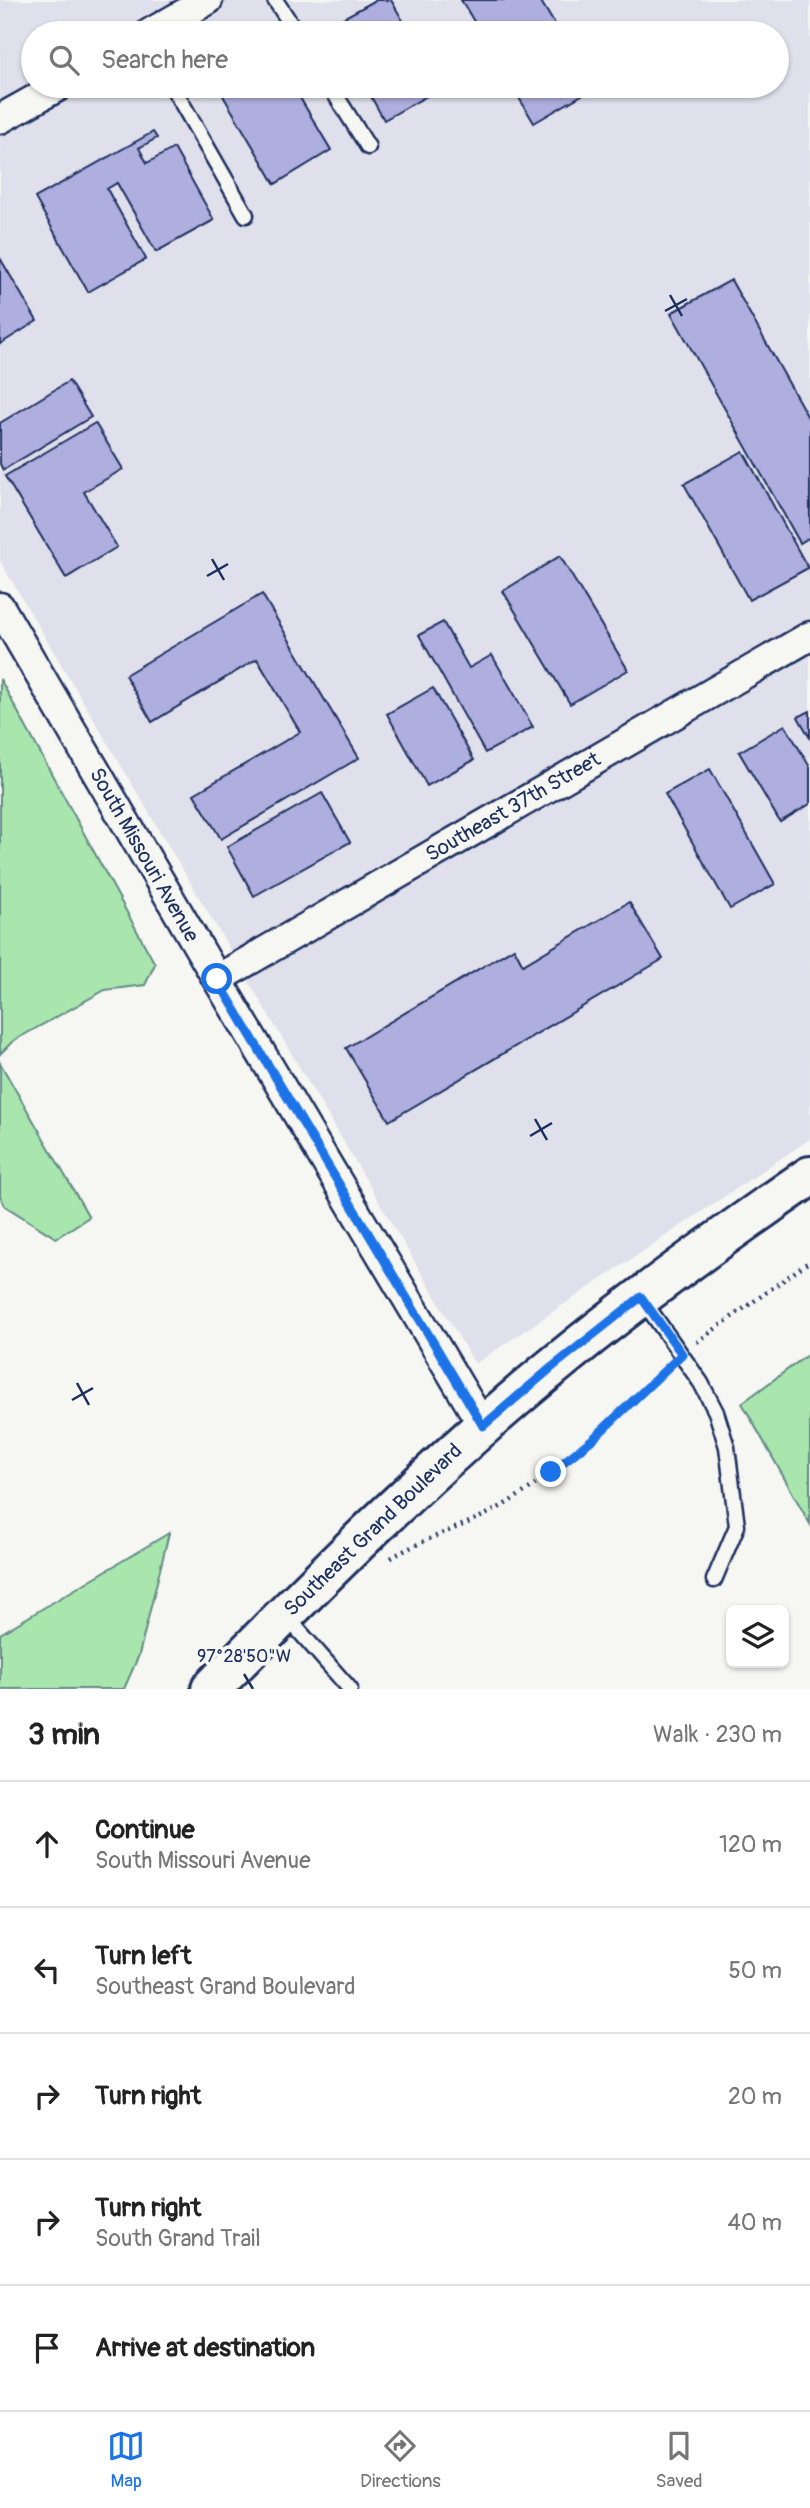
<!DOCTYPE html>
<html lang="en">
<head>
<meta charset="utf-8">
<style>
  body { margin:0; font-family:Pangolin,sans-serif; background:#f2f2f2; color:#222 }
  .controls { position:absolute; right:21px; bottom:21px; display:grid; overflow:hidden; border-radius:10px; box-shadow:0 2px 5px #0004 }
  .controls button { width:63px; height:63px; display:grid; place-items:center; padding:0; border:0; border-bottom:2px solid #e0e0e0; background:#fff; color:#222; font:35px sans-serif }
  .stop { position:absolute; width:21px; height:21px; margin:-16px; border:5px solid #1a73e8; border-radius:50%; background:#fff }
  .stop.end { background:#1a73e8; border-color:#fff; box-shadow:0 2px 7px #0008 }
  .list { margin:0; padding:0; list-style:none }
  h2 { display:flex; justify-content:space-between; align-items:center; height:91px; margin:0; padding:0 28px; font-size:30px }
  h2 small { font-size:23px; font-weight:400; color:#767676 }
  .list li { display:grid; grid-template-columns:46px 1fr auto; gap:21px; align-items:center; box-sizing:border-box; height:126px; padding:0 28px; border-top:2px solid #e0e0e0 }
  .list b { display:block; font-size:26px; white-space:nowrap }
  .list p { margin:0; font-size:23px; white-space:nowrap; color:#767676 }
  .list em { font-size:23px; font-style:normal; color:#767676 }
  .icon { flex:none; width:38px; height:38px; fill:none; stroke:currentColor; stroke-width:2; stroke-linecap:round; stroke-linejoin:round }
  .map { position:relative; flex:none; width:810px; height:1689px; overflow:hidden }
  .search { position:absolute; background:#fff; box-shadow:0 2px 5px #0004; left:21px; right:21px; top:21px; height:77px; display:flex; align-items:center; gap:18px; box-sizing:border-box; padding:0 24px; border-radius:38px; color:#767676; font-size:26px }
  .sheet { height:721px; background:#fff }
  nav { display:flex; justify-content:space-around; align-items:center; box-sizing:border-box; height:98px; border-top:2px solid #e0e0e0; background:#fff; font-size:19px; color:#767676 }
  nav a { display:grid; justify-items:center; gap:4px }
  nav .on { color:#1a73e8 }
  .map>svg:first-child { display:block }
</style>
</head>
<body>
<div class="map">
<svg width="810" height="1689" viewBox="0 0 810 1689">
  <rect width="100%" height="100%" fill="#f6f6f2"/>
  <filter id="ink" filterUnits="userSpaceOnUse"><feTurbulence type="fractalNoise" baseFrequency=".0143" numOctaves="2"/><feDisplacementMap in="SourceGraphic" scale="14" xChannelSelector="R" yChannelSelector="G"/><feConvolveMatrix kernelMatrix="1 2 1 2 8 2 1 2 1" color-interpolation-filters="sRGB"/></filter>
  <g filter="url(#ink)">
    <path fill="#e0e0ec" fill-rule="evenodd" d="M0,0H810V1139L475,1364L0,561ZM33,33H777V86H33Z"/>
    <g fill="#a9e6ad" stroke="#628a86" stroke-width="2">
      <path d="M0,679L155,964L145,985L105,990L13,1041L0,1054Z"/>
      <path d="M0,1063L89,1217L56,1238L5,1206L0,1196Z"/>
      <path d="M810,1353V1524L742,1403Z"/>
      <path d="M169,1533L139,1655L124,1689H0V1634Z"/>
    </g>
    <g fill="#aeaedf" stroke="#1b2f5e" stroke-width="2">
      <path d="M376,0H391L410,33H335L330,25Z"/>
      <path d="M461,0H540L560,33H481Z"/>
      <path d="M225,86H293L331,150L275,184L219,89Z"/>
      <path d="M365,86H440L441,88L384,120Z"/>
      <path d="M512,86H591L592,89L534,123Z"/>
      <path d="M153,132L157,138L139,148L147,163L174,148L214,220L156,252L117,183L107,189L146,259L88,292L35,198Z"/>
      <path d="M0,258L37,321L0,344Z"/>
      <path d="M731,280L810,421V537L800,543L671,313Z"/>
      <path d="M69,381L91,417L3,470L0,464V423Z"/>
      <path d="M95,423L123,469L84,492L117,547L66,578L5,476Z"/>
      <path d="M743,451L808,568L749,600L684,484Z"/>
      <path d="M560,556L628,670L570,704L503,591Z"/>
      <path d="M262,594L359,758L221,839L194,794L300,732L257,659L152,722L125,675Z"/>
      <path d="M443,622L469,668L492,655L533,727L485,753L419,635Z"/>
      <path d="M433,688L474,760L427,786L387,714Z"/>
      <path d="M810,711V738L798,717Z"/>
      <path d="M785,725L810,767V804L780,822L739,752Z"/>
      <path d="M710,769L775,884L730,909L665,794Z"/>
      <path d="M322,793L350,842L254,896L227,847Z"/>
      <path d="M629,902L663,959L389,1121L346,1048L514,948L523,965Z"/>
    </g>
    <g fill="none" stroke-linecap="round" stroke-linejoin="round">
      <defs>
        <g id="lane">
          <path d="M275,0L297,33"/>
          <path d="M172,86L246,215"/>
          <path d="M330,86L368,147"/>
          <path d="M642,1299L701,1383L716,1412L727,1447L737,1526L714,1580"/>
          <path d="M286,1616L350,1689"/>
        </g>
        <g id="street">
          <path d="M150,33L208,0"/>
          <path d="M0,119L59,86"/>
          <path d="M0,607L217,979L483,1426"/>
          <path d="M217,979L810,636"/>
        </g>
        <path id="secondary" d="M211,1689C320,1578 430,1468 550,1369C633,1300 721,1237 810,1176"/>
      </defs>
      <use href="#lane" stroke="#1b2f5e" stroke-width="19"/>
      <use href="#street" stroke="#1b2f5e" stroke-width="33"/>
      <use href="#secondary" stroke="#1b2f5e" stroke-width="44"/>
      <g stroke="#1b2f5e" stroke-width="4.5" stroke-dasharray="2 5" stroke-linecap="butt">
        <path d="M697,1342L810,1261"/>
        <path d="M391,1558C428,1536 471,1525 507,1503C567,1467 617,1416 667,1369"/>
      </g>
      <use href="#lane" stroke="#f6f6f2" stroke-width="14"/>
      <use href="#street" stroke="#f6f6f2" stroke-width="28"/>
      <use href="#secondary" stroke="#f6f6f2" stroke-width="38"/>
    </g>
  </g>
  <g fill="none" stroke-linecap="round" stroke-linejoin="round" filter="url(#ink)">
    <path stroke="#1a73e8" stroke-width="9" d="M217,979L483,1426L551,1368L641,1297L682,1354L594,1438L551,1472"/>
  </g>
  <path fill="none" stroke="#1b2f5e" stroke-width="2.5" d="M670,295L682,316M665,311L687,299M212,559L224,580M207,576L228,564M535,1119L547,1140M530,1136L552,1123M77,1383L89,1405M72,1400L93,1388M244,1674L253,1689"/>
  <g text-anchor="middle" dominant-baseline="central" stroke-width="7" stroke-linejoin="round" paint-order="stroke">
    <g font-size="21" fill="#1b2f5e" stroke="#f6f6f2">
      <text transform="translate(513 807) rotate(-30)">Southeast 37th Street</text>
      <text transform="translate(144 855) rotate(60)">South Missouri Avenue</text>
      <text transform="translate(373 1530) rotate(-44)">Southeast Grand Boulevard</text>
    </g>
  </g>
  <g font-size="18" text-anchor="middle" fill="#1b2f5e" stroke="#f6f6f2" stroke-width="7" stroke-linejoin="round" paint-order="stroke">
    <text x="244" y="1662">97°28'50"W</text>
  </g>
</svg>
<div class="controls">
<button><svg class="icon" aria-label="layers" viewBox="0 0 24 24"><path d="M12 4l9 5-9 5-9-5zM3 14l9 5 9-5"/></svg></button>
</div>
<div class="stop" style="left:217px;top:979px"></div>
<div class="stop end" style="left:551px;top:1472px"></div>
<div class="search"><svg class="icon" aria-label="search" viewBox="0 0 24 24"><circle cx="10" cy="10" r="6"/><path d="M15 15l6 6"/></svg>Search here</div>
</div>
<section class="sheet">
<h2>3 min<small>Walk · 230 m</small></h2>
<ul class="list">
<li><svg class="icon" aria-label="ahead" viewBox="0 0 24 24"><path d="M12 20V5M6 11l6-6 6 6"/></svg><div><b>Continue</b><p>South Missouri Avenue</p></div><em>120 m</em></li>
<li><svg class="icon" aria-label="left" viewBox="0 0 24 24"><path d="M17 20v-9H6M10 6l-5 5 5 5"/></svg><div><b>Turn left</b><p>Southeast Grand Boulevard</p></div><em>50 m</em></li>
<li><svg class="icon" aria-label="right" viewBox="0 0 24 24"><path d="M7 20v-9h11M14 6l5 5-5 5"/></svg><div><b>Turn right</b></div><em>20 m</em></li>
<li><svg class="icon" aria-label="right" viewBox="0 0 24 24"><path d="M7 20v-9h11M14 6l5 5-5 5"/></svg><div><b>Turn right</b><p>South Grand Trail</p></div><em>40 m</em></li>
<li><svg class="icon" aria-label="arrive" viewBox="0 0 24 24"><path d="M6 21V4h12l-3 4 3 4H6"/></svg><div><b>Arrive at destination</b></div></li>
</ul>
</section>
<nav>
<a class="on"><svg class="icon" aria-label="map" viewBox="0 0 24 24"><path d="M3 6l6-2 6 2 6-2v14l-6 2-6-2-6 2zM9 4v14M15 6v14"/></svg>Map</a>
<a><svg class="icon" aria-label="directions" viewBox="0 0 24 24"><path d="M12 3l9 9-9 9-9-9zM9 14v-3h6M13 9l2 2-2 2"/></svg>Directions</a>
<a><svg class="icon" aria-label="saved" viewBox="0 0 24 24"><path d="M7 4h10v16l-5-4-5 4z"/></svg>Saved</a>
</nav>
</body>
</html>
